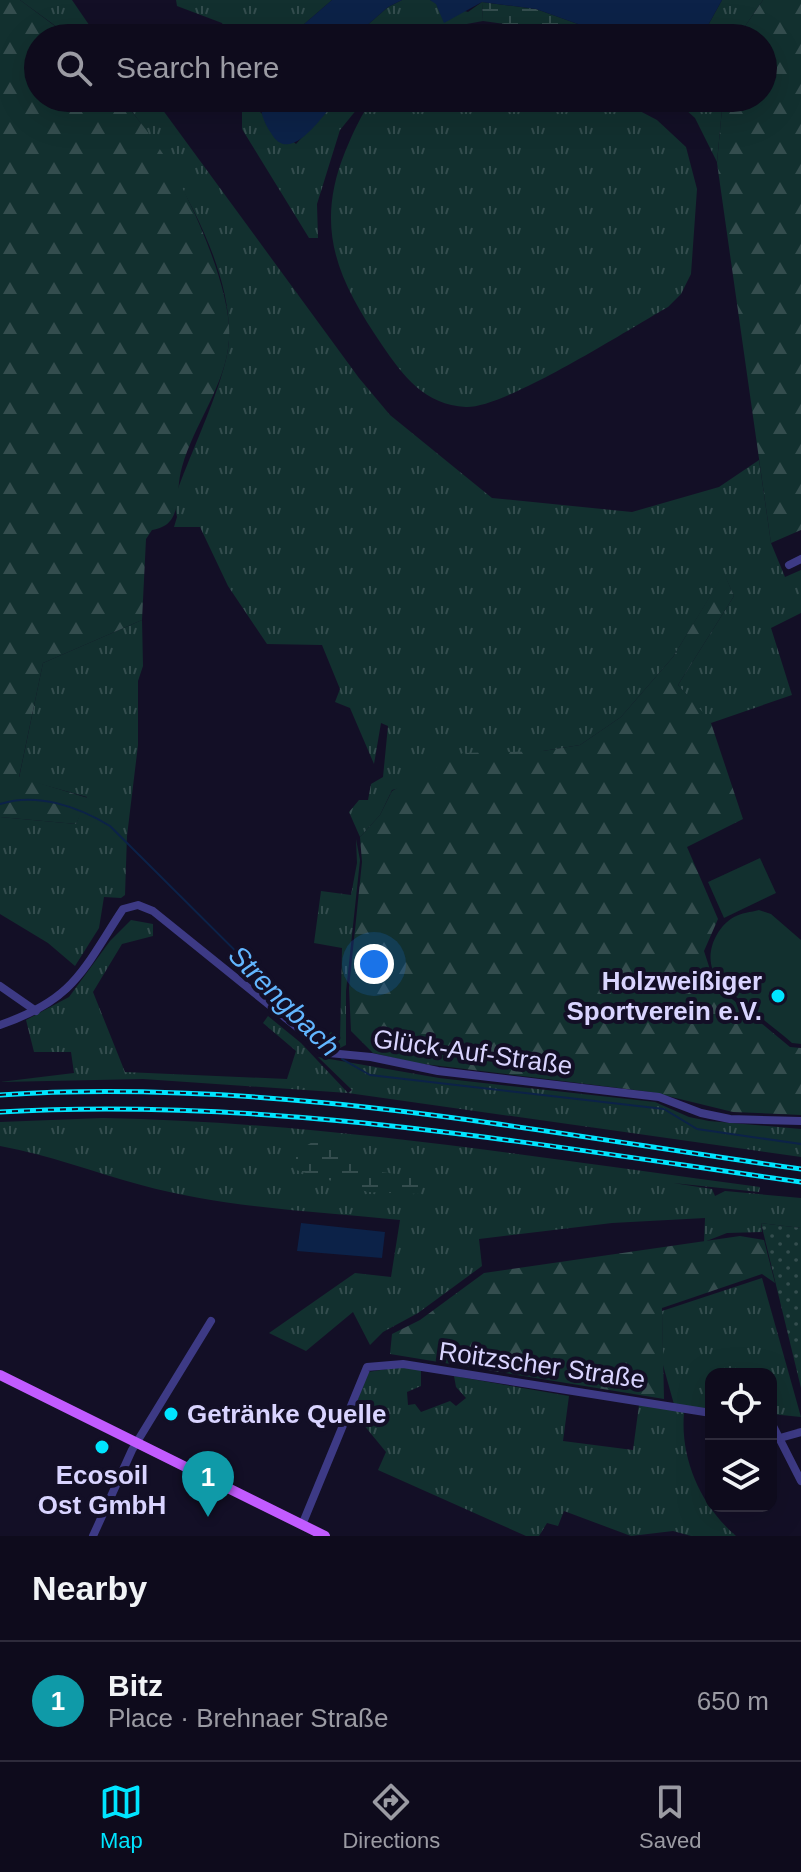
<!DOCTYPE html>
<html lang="en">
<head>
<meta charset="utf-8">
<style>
  body { margin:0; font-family:Arial,sans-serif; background:#1c1929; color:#f1f3f6 }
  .controls { position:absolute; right:24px; bottom:24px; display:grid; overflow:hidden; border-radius:16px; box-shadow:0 8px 32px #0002 }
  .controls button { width:72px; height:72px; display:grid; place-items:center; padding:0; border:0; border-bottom:2px solid #2e2b3b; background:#0e0b1c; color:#f1f3f6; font:40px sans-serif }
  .you { position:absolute; left:374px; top:964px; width:28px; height:28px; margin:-20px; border:6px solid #fff; border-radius:50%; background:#1a73e8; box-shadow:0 0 0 12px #1a73e833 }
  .badge { display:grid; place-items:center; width:52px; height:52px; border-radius:50%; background:#00e5ff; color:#fff; font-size:26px; font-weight:700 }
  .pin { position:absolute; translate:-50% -66px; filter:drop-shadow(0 2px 4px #0008) }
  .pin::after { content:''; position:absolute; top:42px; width:28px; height:24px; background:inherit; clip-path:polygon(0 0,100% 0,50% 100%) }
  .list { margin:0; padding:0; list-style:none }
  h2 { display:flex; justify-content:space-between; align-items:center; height:104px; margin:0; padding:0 32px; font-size:34px }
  h2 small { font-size:26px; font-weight:400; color:#9b9ba3 }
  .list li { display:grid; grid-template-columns:52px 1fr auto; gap:24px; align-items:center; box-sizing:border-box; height:120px; padding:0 32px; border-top:2px solid #2e2b3b }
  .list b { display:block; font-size:30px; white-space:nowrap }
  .list p { margin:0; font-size:26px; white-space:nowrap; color:#9b9ba3 }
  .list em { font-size:26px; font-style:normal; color:#9b9ba3 }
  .icon { flex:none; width:44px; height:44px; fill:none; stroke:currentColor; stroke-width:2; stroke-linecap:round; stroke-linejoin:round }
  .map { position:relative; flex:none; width:801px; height:1536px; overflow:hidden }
  .search { position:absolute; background:#0e0b1c; box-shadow:0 8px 32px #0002; left:24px; right:24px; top:24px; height:88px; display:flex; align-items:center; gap:20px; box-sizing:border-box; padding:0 28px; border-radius:44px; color:#9b9ba3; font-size:30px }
  .sheet { height:224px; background:#0e0b1c }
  nav { display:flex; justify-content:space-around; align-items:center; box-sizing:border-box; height:112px; border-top:2px solid #2e2b3b; background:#0e0b1c; font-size:22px; color:#9b9ba3 }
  nav a { display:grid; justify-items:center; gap:4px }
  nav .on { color:#00e5ff }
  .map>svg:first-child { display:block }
</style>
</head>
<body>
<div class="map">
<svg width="801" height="1536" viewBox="0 0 801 1536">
  <defs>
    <pattern id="grass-tufts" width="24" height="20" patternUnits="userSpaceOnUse" patternTransform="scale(2)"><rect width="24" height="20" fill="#12302f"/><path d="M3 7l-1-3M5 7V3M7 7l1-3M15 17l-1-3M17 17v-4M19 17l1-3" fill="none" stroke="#344d4e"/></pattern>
    <pattern id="forest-firs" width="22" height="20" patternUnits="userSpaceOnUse" patternTransform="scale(2)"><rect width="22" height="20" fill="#12302f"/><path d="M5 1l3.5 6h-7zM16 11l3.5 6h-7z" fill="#344d4e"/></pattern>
    <pattern id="wetland-marsh" width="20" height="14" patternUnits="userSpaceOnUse" patternTransform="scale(2)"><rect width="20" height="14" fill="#12302f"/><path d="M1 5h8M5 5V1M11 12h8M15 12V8" fill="none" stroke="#344d4e"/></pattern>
    <pattern id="garden-dots" width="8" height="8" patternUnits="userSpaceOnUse" patternTransform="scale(2)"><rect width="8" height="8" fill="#12302f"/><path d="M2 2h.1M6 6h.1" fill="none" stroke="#344d4e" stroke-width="1.8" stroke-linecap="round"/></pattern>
  </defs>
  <rect width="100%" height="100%" fill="#130f26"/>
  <g fill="url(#grass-tufts)">
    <path d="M20,0H72L98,38H72Z"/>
    <path d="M176,0H332L288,38H229L222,23L177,6Z"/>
    <path d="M402,0H430L468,12L482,2L483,21L423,32L418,38H371L364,28L388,7Z"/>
    <path d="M722,0H763L737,38H701Z"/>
    <path d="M122,98H154L359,378L390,415L492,498L632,512L719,487L759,460L771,543L785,577L801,570V613L771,628L792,695L711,723L678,685L734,596L724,574L673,657L621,717L580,745L543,751L392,790L380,815L360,837L349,812L359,800H368L371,784L383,777L388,726L381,723L374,764L350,708L335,702L340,689L322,645L267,644L228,586L200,527H174L177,517L174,501C187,459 228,378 229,339C232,260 169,159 122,98Z"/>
    <path d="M242,98H261L260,112L296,144L338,98H366L340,130L317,204L318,238H309L242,129Z"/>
    <path d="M374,98H615L657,120L686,147L697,189L691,274L681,294L668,307C627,330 506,408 466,407C425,405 403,376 382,345C338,280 314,229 345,152C353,133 361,114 374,98Z"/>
    <path d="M673,98H723L717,162L695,118Z"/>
    <path d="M142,620L143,666L138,681V745L127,836L125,895L121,898L104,897L99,928L75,966L48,943L0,914V817L76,824L87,797L19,778L43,663Z"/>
    <path d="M356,839L360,860L346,991V1045L338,1049L326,1037L331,1032L340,1040L342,948L314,943L321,891L351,895L357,863Z"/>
    <path d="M131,920L153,924V936L122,944L93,992L125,1072L287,1079L296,1051L263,1023L268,1016L301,1043L348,1093L352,1090L318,1057L439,1078L655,1102L689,1117L709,1121L801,1129V1157L348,1093L143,1079L0,1082L74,1073L71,1052H34L26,1020L69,997L110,941Z"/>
    <path d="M103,1118C323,1122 541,1158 760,1187L759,1192L673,1183L712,1189L715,1196L725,1191L801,1198V1228L761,1223L762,1232L727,1233L704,1242L705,1218L612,1223L479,1239L482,1266L418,1313L383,1332L370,1345L353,1312L306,1351L269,1333L355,1273L391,1277L400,1220C313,1211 225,1208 141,1185C93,1172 49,1155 0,1146V1122Z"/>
    <path d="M762,1278L801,1417L771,1414V1374H711V1408L684,1413C680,1459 701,1506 736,1536H691L673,1531L631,1536L564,1511L558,1526L547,1523L539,1536H526L378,1470L386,1452L363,1424L351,1418L368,1372L400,1367L421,1370V1386L407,1392L408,1405L415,1404L421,1412L450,1401L456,1406L466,1398L456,1387L454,1376L569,1396L563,1441L633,1450L639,1405L675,1408L663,1365L662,1311Z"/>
  </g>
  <g fill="url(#forest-firs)">
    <path d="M0,0H20L71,38H38V98H121C136,117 152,136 165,157C191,198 233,292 229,340C226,385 194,424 182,467C174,493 185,525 152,530L146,539L142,620L43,663L19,777L88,798L76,824L0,817Z"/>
    <path d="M763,0H801V530L771,543L717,163L723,98H763V38H737Z"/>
    <path d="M724,573L734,596L678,685L710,720L743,819L687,847L718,919L704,951L715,985L790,1047L801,1048V1115L733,1112L651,1092L416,1063L373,1053L351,1031L349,988L362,862L360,837L380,815L392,791L463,753L543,751L580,745L621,717L673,657Z"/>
    <path d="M740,1236L764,1240L775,1283L762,1274L662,1308L664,1399L390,1354L392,1334L420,1320L484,1273Z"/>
  </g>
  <g fill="url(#wetland-marsh)">
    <path d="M482,2L536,9L617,38H558L525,27L483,21Z"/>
    <path d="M314,1141L344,1149L372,1171L420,1177L419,1194L368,1192L296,1170V1152Z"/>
  </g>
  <path fill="url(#garden-dots)" d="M761,1223L801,1228V1388Z"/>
  <g fill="#12302f">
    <path d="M760,858L776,893L724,918L708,882Z"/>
    <path d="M759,910L771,914L801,940V1044L792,1043C769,1023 741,1004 720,981C701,962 713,929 734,917C741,913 751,912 759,910Z"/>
  </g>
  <g fill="#0c2248">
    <path d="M332,0H402L388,7L364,28L371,38H288Z"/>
    <path d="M430,0H722L701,38H617L536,9L482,2L444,23L436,4Z"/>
    <path d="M261,98H338C323,115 290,167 271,133C263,121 260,112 261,98Z"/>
    <path d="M301,1223L385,1232L382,1258L297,1251Z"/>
  </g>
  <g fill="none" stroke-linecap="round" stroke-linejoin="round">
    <g stroke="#0c2248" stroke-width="2">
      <path d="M0,804C37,792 79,807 110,826L336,1051"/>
      <path d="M342,1059L370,1075L664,1109L697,1129L801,1144"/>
    </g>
    <g stroke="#3d3a85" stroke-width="8">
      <path d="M789,565L801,559"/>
      <path d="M0,986L36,1011"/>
      <path d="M0,1025C75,999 82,971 123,909L138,905L153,911L329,1053L371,1057L438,1071L659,1097L701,1113L730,1119L801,1121"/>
      <path d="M771,1422L801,1481"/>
      <path d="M780,1438L801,1432"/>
      <path d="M302,1525L367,1367L403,1364L711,1413"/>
      <path d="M93,1536L132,1450L211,1321"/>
    </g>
    <path stroke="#c25bff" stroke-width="10" d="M0,1375L325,1536"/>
    <defs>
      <g id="rail">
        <path d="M0,1095C269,1077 536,1132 801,1169"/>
        <path d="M0,1112C268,1096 537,1145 801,1182"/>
      </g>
    </defs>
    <use href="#rail" stroke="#00e5ff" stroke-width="5"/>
    <use href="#rail" stroke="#130f26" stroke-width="2" stroke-dasharray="6" stroke-linecap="butt"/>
  </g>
  <g fill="#00e5ff" stroke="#130f26" stroke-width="3">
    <circle cx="778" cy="996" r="8"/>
    <circle cx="171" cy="1414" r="8"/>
    <circle cx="102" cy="1447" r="8"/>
  </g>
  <g text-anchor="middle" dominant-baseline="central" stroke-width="8" stroke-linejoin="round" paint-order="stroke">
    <g font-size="26" font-weight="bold" fill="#d9d4ff" stroke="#130f26" text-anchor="end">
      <text x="762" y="981">Holzweißiger<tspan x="762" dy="30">Sportverein e.V.</tspan></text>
      <text x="187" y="1414" text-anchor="start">Getränke Quelle</text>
      <text x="102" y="1475" text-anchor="middle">Ecosoil<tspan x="102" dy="30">Ost GmbH</tspan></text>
    </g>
    <g font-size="26" fill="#d9d4ff" stroke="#130f26">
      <text transform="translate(473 1052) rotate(8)">Glück-Auf-Straße</text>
      <text transform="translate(542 1365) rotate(8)">Roitzscher Straße</text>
    </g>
    <g font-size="28" font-style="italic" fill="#62b6ff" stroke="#130f26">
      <text transform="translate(284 1001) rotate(45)">Strengbach</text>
    </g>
  </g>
</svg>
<div class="controls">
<button><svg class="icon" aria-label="locate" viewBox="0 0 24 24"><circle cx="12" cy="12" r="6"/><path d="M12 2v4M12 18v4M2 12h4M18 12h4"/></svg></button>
<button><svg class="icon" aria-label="layers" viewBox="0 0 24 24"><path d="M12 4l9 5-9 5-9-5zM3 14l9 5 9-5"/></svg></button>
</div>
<div class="you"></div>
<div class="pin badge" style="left:208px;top:1517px;background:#0f9aa8">1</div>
<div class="search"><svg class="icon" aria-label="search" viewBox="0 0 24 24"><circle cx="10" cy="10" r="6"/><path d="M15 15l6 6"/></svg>Search here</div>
</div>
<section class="sheet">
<h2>Nearby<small></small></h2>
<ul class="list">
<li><span class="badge" style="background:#0f9aa8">1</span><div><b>Bitz</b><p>Place · Brehnaer Straße</p></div><em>650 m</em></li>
</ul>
</section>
<nav>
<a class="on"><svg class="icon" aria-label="map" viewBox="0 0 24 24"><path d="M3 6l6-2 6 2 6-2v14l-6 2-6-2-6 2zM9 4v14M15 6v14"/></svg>Map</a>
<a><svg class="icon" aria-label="directions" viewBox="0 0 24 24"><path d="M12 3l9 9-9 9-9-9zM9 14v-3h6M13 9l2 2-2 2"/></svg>Directions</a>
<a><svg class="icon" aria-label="saved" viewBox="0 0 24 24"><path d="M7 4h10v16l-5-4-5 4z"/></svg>Saved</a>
</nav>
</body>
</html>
